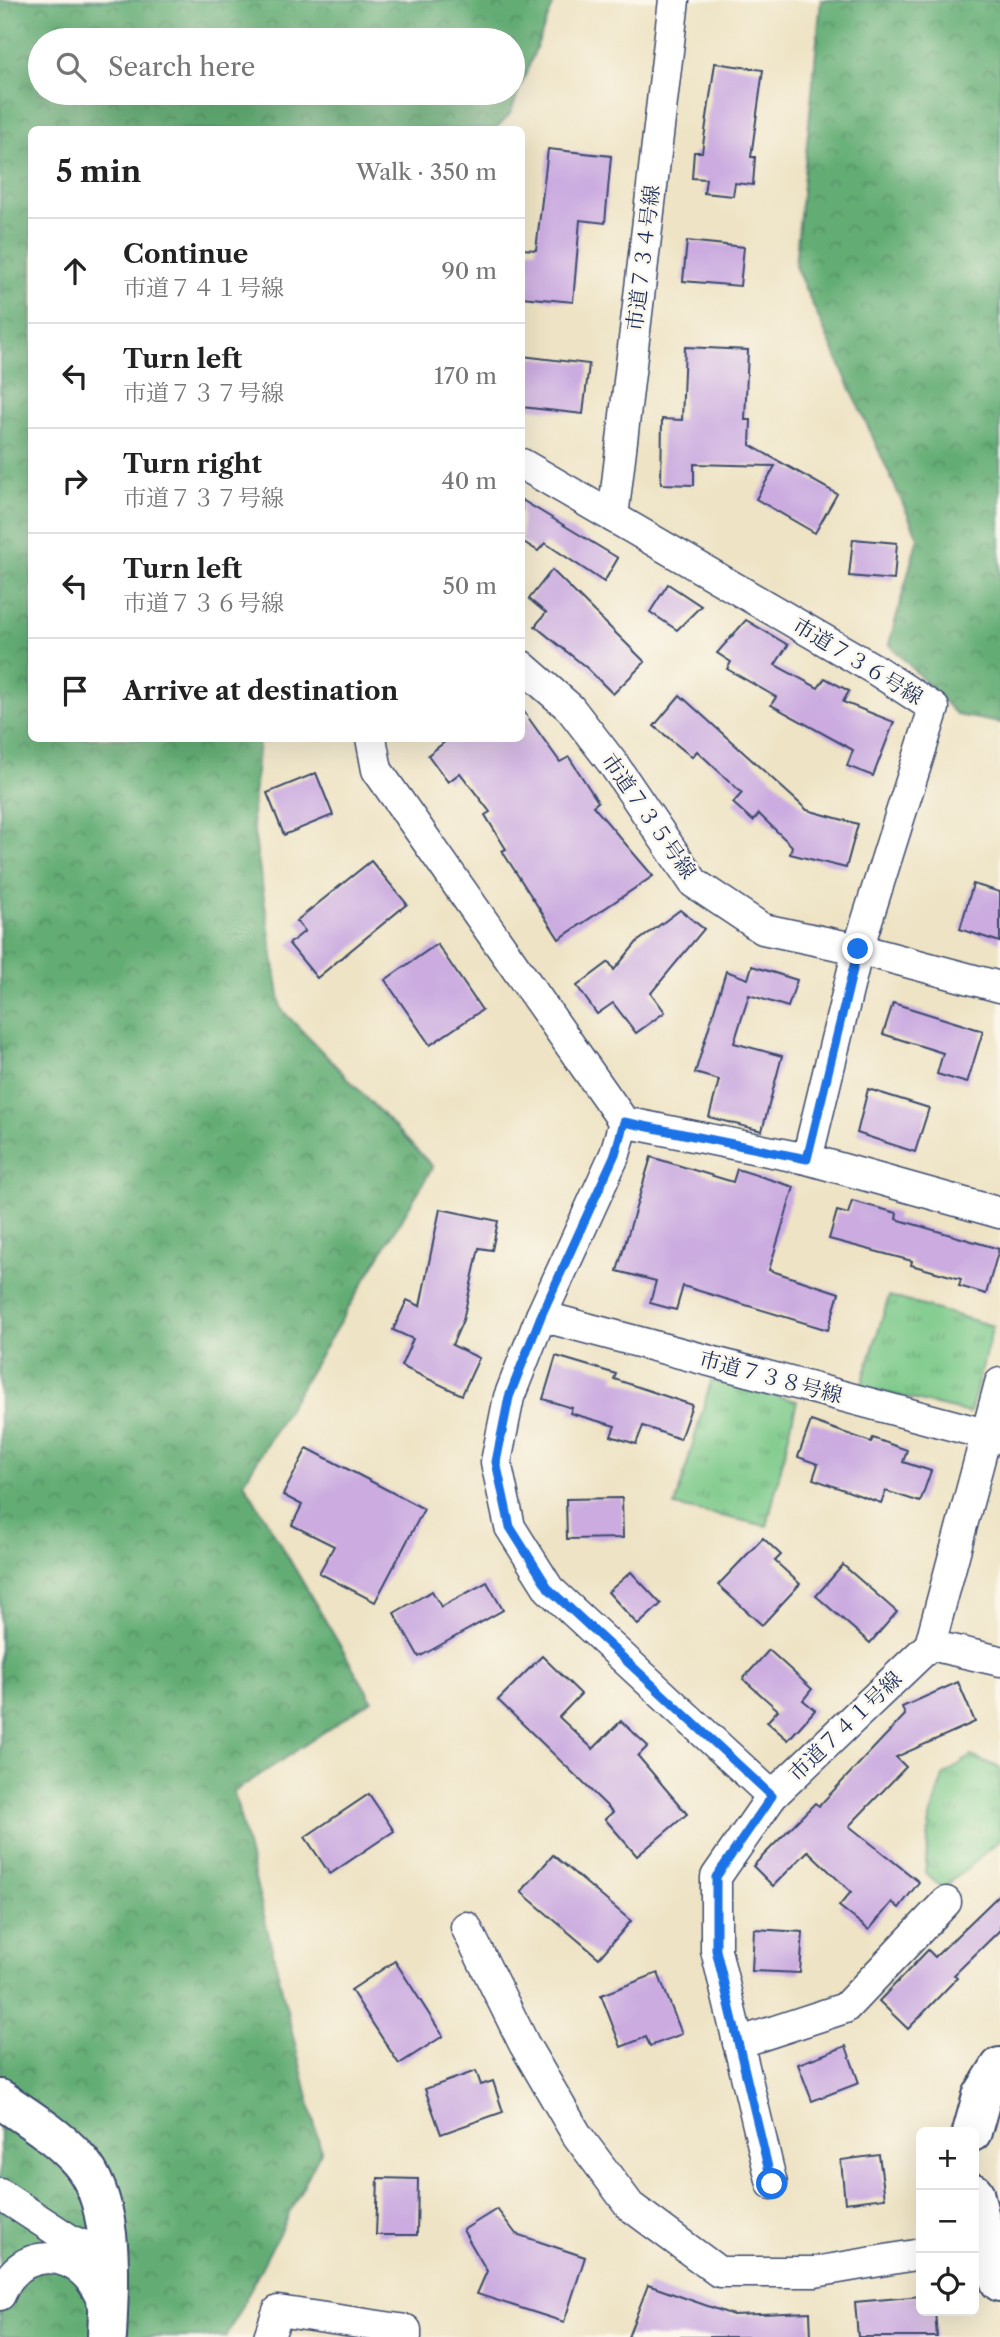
<!DOCTYPE html>
<html lang="en">
<head>
<meta charset="utf-8">
<style>
  body { margin:0; font-family:"Libre Caslon Text","Noto Serif JP",serif; background:#f2f2f2; color:#222 }
  .controls { position:absolute; right:21px; bottom:21px; display:grid; overflow:hidden; border-radius:10px; box-shadow:0 7px 28px #0002 }
  .controls button { width:63px; height:63px; display:grid; place-items:center; padding:0; border:0; border-bottom:2px solid #e0e0e0; background:#fff; color:#222; font:35px sans-serif }
  .stop { position:absolute; width:21px; height:21px; margin:-16px; border:5px solid #1a73e8; border-radius:50%; background:#fff }
  .stop.end { background:#1a73e8; border-color:#fff; box-shadow:0 2px 7px #0008 }
  .list { margin:0; padding:0; list-style:none }
  h2 { display:flex; justify-content:space-between; align-items:center; height:91px; margin:0; padding:0 28px; font-size:30px }
  h2 small { font-size:23px; font-weight:400; color:#767676 }
  .list li { display:grid; grid-template-columns:46px 1fr auto; gap:21px; align-items:center; box-sizing:border-box; height:105px; padding:0 28px; border-top:2px solid #e0e0e0 }
  .list b { display:block; font-size:26px; white-space:nowrap }
  .list p { margin:0; font-size:23px; white-space:nowrap; color:#767676 }
  .list em { font-size:23px; font-style:normal; color:#767676 }
  .icon { flex:none; width:38px; height:38px; fill:none; stroke:currentColor; stroke-width:2; stroke-linecap:round; stroke-linejoin:round }
  .map { position:relative; flex:none; width:1000px; height:2337px; overflow:hidden }
  .search { position:absolute; background:#fff; box-shadow:0 7px 28px #0002; left:28px; top:28px; width:497px; height:77px; display:flex; align-items:center; gap:18px; box-sizing:border-box; padding:0 24px; border-radius:38px; color:#767676; font-size:26px }
  .panel { position:absolute; background:#fff; box-shadow:0 7px 28px #0002; left:28px; top:126px; width:497px; height:616px; border-radius:10px }
  .map>svg:first-child { display:block }
</style>
</head>
<body>
<div class="map">
<svg width="1000" height="2337" viewBox="0 0 1000 2337">
  <defs>
    <pattern id="grass-tufts" width="24" height="20" patternUnits="userSpaceOnUse" patternTransform="scale(1.75)"><rect width="24" height="20" fill="#7bc989"/><path d="M3 7l-1-3M5 7V3M7 7l1-3M15 17l-1-3M17 17v-4M19 17l1-3" fill="none" stroke="#64a473"/></pattern>
    <pattern id="forest-crowns" width="20" height="18" patternUnits="userSpaceOnUse" patternTransform="scale(1.75)"><rect width="20" height="18" fill="#64ad75"/><path d="M2 6a3 3 0 1 1 6 0M12 15a3 3 0 1 1 6 0" fill="none" stroke="#528d63"/></pattern>
  </defs>
  <rect width="100%" height="100%" fill="#fbf7ec"/>
  <filter id="ink" filterUnits="userSpaceOnUse"><feTurbulence type="fractalNoise" baseFrequency=".0143" numOctaves="2"/><feDisplacementMap in="SourceGraphic" scale="14" xChannelSelector="R" yChannelSelector="G"/><feConvolveMatrix kernelMatrix="1 2 1 2 8 2 1 2 1" color-interpolation-filters="sRGB"/></filter>
  <filter id="wash" filterUnits="userSpaceOnUse"><feTurbulence type="fractalNoise" baseFrequency=".00686" numOctaves="4" result="noise"/><feDisplacementMap in="SourceGraphic" scale="28" xChannelSelector="R" yChannelSelector="G"/><feGaussianBlur stdDeviation="1.57" result="paint"/><feColorMatrix in="noise" values="0 0 0 0 0 0 0 0 0 0 0 0 0 0 0 0 0 1.4 0 .05"/><feComposite in="paint" operator="in"/></filter>
  <g filter="url(#wash)">
    <rect width="100%" height="100%" fill="#eee3c4"/>
    <g fill="url(#grass-tufts)" stroke="#4b7c74" stroke-width="2">
      <path d="M889,1296L993,1326L970,1413L861,1387Z"/>
      <path d="M711,1381L797,1401L767,1526L675,1506Z"/>
      <path d="M971,1756L1000,1768V1840L943,1889L925,1873L930,1818L943,1776Z"/>
    </g>
    <g fill="url(#forest-crowns)" stroke="#406e6a" stroke-width="2" fill-rule="evenodd">
      <path d="M0,0H555L510,114L495,129L32,130V738L259,739L252,819L281,1009L433,1167L244,1482L372,1700L234,1792L321,2151L226,2337H0ZM40,40H513V93H40Z"/>
      <path d="M821,0H1000V723L957,715L889,644L918,537L795,266Z"/>
    </g>
    <g id="blocks">
      <g fill="#cbabe0">
        <path d="M715,63L763,70L751,157H755L753,185L735,183L733,196L704,193L706,179L692,178L694,152H702Z"/>
        <path d="M548,149L611,156L605,223L580,220L573,302L522,297V249L536,250Z"/>
        <path d="M687,241L744,247L740,286L683,281Z"/>
        <path d="M685,347L748,350L745,420H751L750,445L837,494L815,533L756,499L775,466L694,464V485L661,484L662,419L682,420Z"/>
        <path d="M522,356L589,364L583,414L522,407Z"/>
        <path d="M522,500L618,558L604,582L545,543L538,551L522,541Z"/>
        <path d="M853,539L897,543L894,580L849,576Z"/>
        <path d="M552,570L645,662L613,694L587,668L535,626L546,613L529,599Z"/>
        <path d="M668,584L701,606L677,630L650,612Z"/>
        <path d="M746,620L788,645L775,665L818,688L825,678L849,691L843,702L894,722L873,776L847,766L853,750L771,705L776,697L727,669L731,662L717,653Z"/>
        <path d="M680,695L807,810L858,824L846,868L790,854L792,846L759,814L753,821L733,803L742,793L697,751L692,757L654,726Z"/>
        <path d="M522,709L560,762L569,757L598,802L593,806L653,876L559,939L502,851L506,849L485,815L490,812L460,773L448,782L428,755L450,738H522Z"/>
        <path d="M316,773L333,815L284,835L267,793Z"/>
        <path d="M371,861L407,904L317,978L289,944L305,931L296,921Z"/>
        <path d="M973,884L1000,892V942L960,929Z"/>
        <path d="M680,910L704,929L651,993L665,1012L636,1033L613,1003L597,1014L577,986L609,962L614,970L637,942Z"/>
        <path d="M437,944L482,1010L430,1045L385,980Z"/>
        <path d="M752,966L797,980L788,1007L749,995L734,1043L782,1056L762,1131L709,1117L719,1080L695,1073L726,971L748,979Z"/>
        <path d="M893,1003L983,1031L967,1083L937,1074L943,1053L883,1034Z"/>
        <path d="M868,1089L929,1108L915,1152L857,1133Z"/>
        <path d="M651,1157L733,1182L737,1169L794,1187L769,1270L839,1293L828,1330L683,1286L676,1310L650,1303L656,1281L617,1271Z"/>
        <path d="M852,1201L897,1213L896,1219L999,1249L986,1294L959,1286L961,1279L911,1265L912,1261L829,1239L837,1211L848,1214Z"/>
        <path d="M440,1209L498,1221L492,1250L479,1248L463,1320L452,1345L479,1358L462,1395L401,1366L413,1339L393,1330L407,1300L420,1306Z"/>
        <path d="M556,1356L616,1374L614,1379L692,1405L680,1439L643,1426L636,1444L611,1436L615,1426L570,1413L572,1408L543,1399Z"/>
        <path d="M811,1421L871,1442L873,1438L907,1450L903,1462L931,1471L920,1502L886,1491L881,1503L813,1479L818,1464L798,1457Z"/>
        <path d="M307,1448L424,1509L375,1602L319,1573L334,1546L292,1525L302,1505L283,1495Z"/>
        <path d="M622,1498L623,1538L567,1539L566,1499Z"/>
        <path d="M763,1538L781,1555L775,1561L800,1584L762,1625L718,1585Z"/>
        <path d="M843,1565L897,1612L870,1643L816,1596Z"/>
        <path d="M631,1572L661,1604L638,1625L608,1592Z"/>
        <path d="M487,1582L503,1610L419,1657L394,1613L432,1591L441,1607Z"/>
        <path d="M769,1650L812,1689L803,1700L815,1710L788,1740L767,1722L778,1710L743,1679Z"/>
        <path d="M542,1656L581,1694L559,1717L593,1749L621,1721L648,1746L638,1756L687,1814L637,1856L605,1819L613,1812L498,1700Z"/>
        <path d="M958,1682L975,1722L896,1757L906,1767L849,1826L919,1882L899,1908L892,1902L869,1930L839,1906L851,1892L808,1851L773,1886L753,1866L815,1803L819,1806L905,1715L902,1707Z"/>
        <path d="M369,1794L394,1831L330,1874L305,1837Z"/>
        <path d="M553,1855L631,1921L599,1958L521,1892Z"/>
        <path d="M1000,1894V1930L954,1975L957,1978L908,2029L879,2001L928,1950L935,1957Z"/>
        <path d="M754,1929L803,1932L800,1973L752,1971Z"/>
        <path d="M395,1961L443,2036L399,2064L351,1990Z"/>
        <path d="M658,1973L682,2034L650,2046L646,2037L621,2047L601,1995Z"/>
        <path d="M846,2046L859,2083L812,2101L798,2064Z"/>
        <path d="M476,2071L481,2085L493,2081L503,2112L441,2134L425,2089Z"/>
        <path d="M879,2155L885,2198L845,2203L841,2160Z"/>
        <path d="M378,2178L418,2179L417,2235H376Z"/>
        <path d="M497,2209L516,2234L585,2257L564,2322L477,2294L487,2271L463,2230Z"/>
        <path d="M648,2285L733,2315L810,2312L811,2337H628Z"/>
        <path d="M921,2296V2311H935L937,2337H858L855,2302Z"/>
      </g>
    </g>
  </g>
  <g filter="url(#ink)">
    <use href="#blocks" fill-opacity="0" stroke="#3b4a6d" stroke-width="2"/>
    <g fill="none" stroke-linecap="round" stroke-linejoin="round">
      <defs>
        <g id="street">
          <path d="M522,464L874,669L934,708L858,949L807,1159"/>
          <path d="M613,517L674,0"/>
          <path d="M522,666L570,708L614,765L694,883L763,929L858,949L1000,987"/>
          <path d="M371,738L377,770L624,1122"/>
          <path d="M541,1316L1000,1438"/>
          <path d="M930,1645L1000,1661"/>
          <path d="M772,1796L549,1589L510,1527L496,1462L509,1397L541,1316L615,1154L624,1122L807,1159L1000,1213"/>
          <path d="M466,1927L524,2044L577,2135L630,2206L719,2272H815L921,2254"/>
          <path d="M738,2043L845,2008L946,1902"/>
          <path d="M772,2184L716,1950V1877L772,1796L930,1645L1000,1383"/>
          <path d="M0,2194L72,2241L108,2255"/>
          <path d="M0,2295C3,2289 6,2281 11,2276C30,2253 62,2253 83,2272C95,2282 102,2300 108,2314"/>
          <path d="M269,2337L278,2311L406,2330V2337"/>
        </g>
        <g id="secondary">
          <path d="M0,2099C27,2117 56,2135 78,2159C117,2202 109,2282 107,2337"/>
          <path d="M972,2132L982,2096L1000,2067"/>
          <path d="M974,2193L986,2243L1000,2282"/>
        </g>
      </defs>
      <use href="#street" stroke="#3b4a6d" stroke-width="33"/>
      <use href="#secondary" stroke="#3b4a6d" stroke-width="42"/>
      <use href="#street" stroke="#fff" stroke-width="30"/>
      <use href="#secondary" stroke="#fff" stroke-width="38"/>
    </g>
  </g>
  <g fill="none" stroke-linecap="round" stroke-linejoin="round" filter="url(#ink)">
    <path stroke="#1a73e8" stroke-width="9" d="M772,2184L716,1950V1877L772,1796L549,1589L510,1527L496,1462L509,1397L541,1316L615,1154L624,1122L807,1159L858,949"/>
  </g>
  <g text-anchor="middle" dominant-baseline="central" stroke-width="5" stroke-linejoin="round" paint-order="stroke">
    <g font-size="21" fill="#1b2f5e" stroke="#fbf7ec">
      <text transform="translate(643 258) rotate(-83)">市道７３４号線</text>
      <text transform="translate(858 661) rotate(31)">市道７３６号線</text>
      <text transform="translate(649 816) rotate(55)">市道７３５号線</text>
      <text transform="translate(771 1377) rotate(15)">市道７３８号線</text>
      <text transform="translate(845 1726) rotate(-44)">市道７４１号線</text>
    </g>
  </g>
</svg>
<div class="controls">
<button>+</button>
<button>−</button>
<button><svg class="icon" aria-label="locate" viewBox="0 0 24 24"><circle cx="12" cy="12" r="6"/><path d="M12 2v4M12 18v4M2 12h4M18 12h4"/></svg></button>
</div>
<div class="stop" style="left:772px;top:2184px"></div>
<div class="stop end" style="left:858px;top:949px"></div>
<div class="search"><svg class="icon" aria-label="search" viewBox="0 0 24 24"><circle cx="10" cy="10" r="6"/><path d="M15 15l6 6"/></svg>Search here</div>
<section class="panel">
<h2>5 min<small>Walk · 350 m</small></h2>
<ul class="list">
<li><svg class="icon" aria-label="ahead" viewBox="0 0 24 24"><path d="M12 20V5M6 11l6-6 6 6"/></svg><div><b>Continue</b><p>市道７４１号線</p></div><em>90 m</em></li>
<li><svg class="icon" aria-label="left" viewBox="0 0 24 24"><path d="M17 20v-9H6M10 6l-5 5 5 5"/></svg><div><b>Turn left</b><p>市道７３７号線</p></div><em>170 m</em></li>
<li><svg class="icon" aria-label="right" viewBox="0 0 24 24"><path d="M7 20v-9h11M14 6l5 5-5 5"/></svg><div><b>Turn right</b><p>市道７３７号線</p></div><em>40 m</em></li>
<li><svg class="icon" aria-label="left" viewBox="0 0 24 24"><path d="M17 20v-9H6M10 6l-5 5 5 5"/></svg><div><b>Turn left</b><p>市道７３６号線</p></div><em>50 m</em></li>
<li><svg class="icon" aria-label="arrive" viewBox="0 0 24 24"><path d="M6 21V4h12l-3 4 3 4H6"/></svg><div><b>Arrive at destination</b></div></li>
</ul>
</section>
</div>
</body>
</html>
